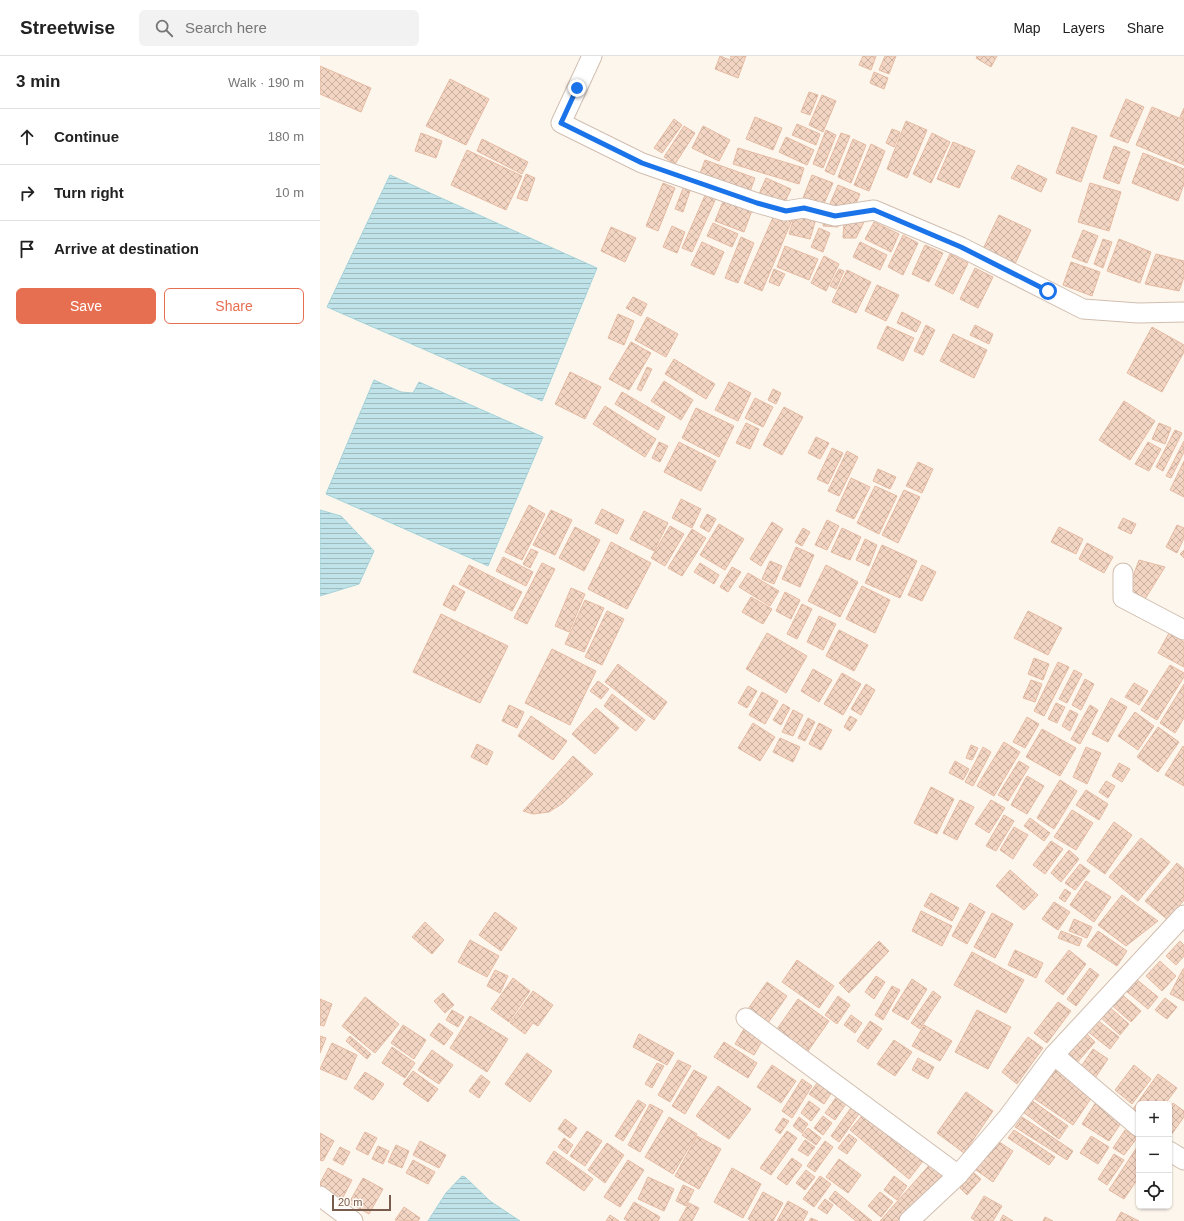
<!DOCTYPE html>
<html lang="en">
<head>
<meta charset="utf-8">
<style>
  body { margin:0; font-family:Helvetica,sans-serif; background:#f2f2f2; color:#222 }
  .controls { position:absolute; right:12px; bottom:12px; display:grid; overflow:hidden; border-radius:6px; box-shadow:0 1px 3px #0004 }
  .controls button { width:36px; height:36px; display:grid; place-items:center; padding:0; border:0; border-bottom:1px solid #e0e0e0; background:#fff; color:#222; font:20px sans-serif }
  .scale { position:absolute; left:12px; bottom:10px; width:59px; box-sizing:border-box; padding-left:4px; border:2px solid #7a5c4d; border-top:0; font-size:11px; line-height:14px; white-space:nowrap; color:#7a5c4d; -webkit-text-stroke:3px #fffaf3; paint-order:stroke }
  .stop { position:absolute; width:12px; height:12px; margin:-9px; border:3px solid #1a73e8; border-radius:50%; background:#fff }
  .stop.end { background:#1a73e8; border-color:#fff; box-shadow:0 1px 4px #0008 }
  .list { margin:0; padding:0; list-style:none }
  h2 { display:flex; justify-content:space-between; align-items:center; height:52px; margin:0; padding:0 16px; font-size:17px }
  h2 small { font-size:13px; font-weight:400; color:#767676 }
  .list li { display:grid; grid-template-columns:26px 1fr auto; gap:12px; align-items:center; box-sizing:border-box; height:56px; padding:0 16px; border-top:1px solid #e0e0e0 }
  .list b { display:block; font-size:15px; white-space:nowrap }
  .list em { font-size:13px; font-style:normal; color:#767676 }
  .actions { display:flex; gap:8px; padding:12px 16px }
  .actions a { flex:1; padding:9px 0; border:1px solid #e76f51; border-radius:6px; text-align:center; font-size:14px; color:#e76f51 }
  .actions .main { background:#e76f51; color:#fff }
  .icon { flex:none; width:22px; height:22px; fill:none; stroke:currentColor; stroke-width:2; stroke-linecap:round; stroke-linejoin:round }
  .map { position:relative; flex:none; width:864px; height:1165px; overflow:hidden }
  header { display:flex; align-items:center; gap:24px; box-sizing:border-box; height:56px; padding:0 20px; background:#fff; border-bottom:1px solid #e0e0e0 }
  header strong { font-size:19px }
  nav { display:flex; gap:22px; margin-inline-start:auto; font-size:14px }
  .search { width:280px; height:36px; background:#f2f2f2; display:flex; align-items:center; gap:10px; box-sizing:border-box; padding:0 14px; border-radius:6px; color:#767676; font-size:15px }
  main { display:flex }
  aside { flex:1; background:#fff }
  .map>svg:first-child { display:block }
</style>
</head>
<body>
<header>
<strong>Streetwise</strong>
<div class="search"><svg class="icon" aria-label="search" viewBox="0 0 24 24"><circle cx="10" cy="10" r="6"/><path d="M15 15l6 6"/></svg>Search here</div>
<nav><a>Map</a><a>Layers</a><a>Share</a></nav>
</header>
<main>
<aside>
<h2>3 min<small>Walk · 190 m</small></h2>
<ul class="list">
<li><svg class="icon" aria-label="ahead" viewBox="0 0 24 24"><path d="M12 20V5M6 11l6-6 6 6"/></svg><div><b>Continue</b></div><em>180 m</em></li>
<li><svg class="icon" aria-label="right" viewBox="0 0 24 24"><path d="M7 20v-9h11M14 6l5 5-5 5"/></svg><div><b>Turn right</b></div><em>10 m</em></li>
<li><svg class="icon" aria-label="arrive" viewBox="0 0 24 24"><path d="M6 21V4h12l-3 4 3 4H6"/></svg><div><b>Arrive at destination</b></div></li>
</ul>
<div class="actions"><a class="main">Save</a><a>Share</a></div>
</aside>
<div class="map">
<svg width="864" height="1165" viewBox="0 0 864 1165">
  <defs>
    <pattern id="water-rules" width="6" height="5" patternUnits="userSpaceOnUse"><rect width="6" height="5" fill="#bfe3e8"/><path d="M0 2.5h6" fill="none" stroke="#a0bbbe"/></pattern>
    <pattern id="building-cross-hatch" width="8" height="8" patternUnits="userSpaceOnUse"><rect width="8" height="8" fill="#f3d5c3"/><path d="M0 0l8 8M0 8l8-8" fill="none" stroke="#cab0a1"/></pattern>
  </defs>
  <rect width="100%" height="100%" fill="#fdf6ec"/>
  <g fill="url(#water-rules)" stroke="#a5d3da">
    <path d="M70,119L277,212L222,345L7,251Z"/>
    <path d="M54,324L81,336L93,337L99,326L223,381L168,510L6,438Z"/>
    <path d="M0,454L21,460L54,495L39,528L0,540Z"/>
    <path d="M142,1120L145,1121L170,1145L200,1165H108L126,1137Z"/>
  </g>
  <g fill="url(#building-cross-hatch)" stroke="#e6bba3">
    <path d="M400,0L410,4L411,0H426L418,22L395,13Z"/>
    <path d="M543,0H556L551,14L539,9Z"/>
    <path d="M565,0H576L569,18L559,14Z"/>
    <path d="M657,0H677L671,11L656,2Z"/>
    <path d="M0,10L51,32L41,56L0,38Z"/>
    <path d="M554,16L568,22L564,33L550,27Z"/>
    <path d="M130,23L169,43L146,89L106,70Z"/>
    <path d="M489,36L498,39L490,59L481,56Z"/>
    <path d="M502,39L516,45L503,76L489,69Z"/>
    <path d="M806,43L824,51L808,87L790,80Z"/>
    <path d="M832,51L864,64V109L816,89Z"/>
    <path d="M864,52V63L860,61Z"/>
    <path d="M435,61L462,72L453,94L426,83Z"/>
    <path d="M354,63L362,69L342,97L334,92Z"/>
    <path d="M586,65L607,74L587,122L567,113Z"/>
    <path d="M477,68L500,78L496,89L472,79Z"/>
    <path d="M364,70L375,77L355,108L344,101Z"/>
    <path d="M383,70L410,84L399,105L372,92Z"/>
    <path d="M752,71L777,80L761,126L736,117Z"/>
    <path d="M572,73L580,76L574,91L566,87Z"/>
    <path d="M506,74L516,79L503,112L493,108Z"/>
    <path d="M101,77L122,85L116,102L95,95Z"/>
    <path d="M521,77L530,80L514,119L505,115Z"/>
    <path d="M612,77L630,86L611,127L593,118Z"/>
    <path d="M466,81L494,94L487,109L459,96Z"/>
    <path d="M162,83L208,106L202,118L157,95Z"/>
    <path d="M533,83L546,89L531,127L518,121Z"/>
    <path d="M633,86L655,95L639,132L617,123Z"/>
    <path d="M551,88L565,95L549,135L534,129Z"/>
    <path d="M794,90L810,96L799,128L783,122Z"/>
    <path d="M418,92L484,112L479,128L413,108Z"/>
    <path d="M147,94L202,120L186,154L131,129Z"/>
    <path d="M823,97L864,113V128L858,145L812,127Z"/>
    <path d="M385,104L435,122L429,138L379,120Z"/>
    <path d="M698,109L727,123L721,136L691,122Z"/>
    <path d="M206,118L215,122L207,145L197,142Z"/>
    <path d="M492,119L513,127L503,150L483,142Z"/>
    <path d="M446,122L471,133L464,148L439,138Z"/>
    <path d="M343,127L355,132L338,175L326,170Z"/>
    <path d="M770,127L801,136L789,175L758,166Z"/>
    <path d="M518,129L540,138L535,150H509Z"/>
    <path d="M364,130L371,132L363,156L355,153Z"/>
    <path d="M386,137L396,142L372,196L362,192Z"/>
    <path d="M406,138L434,149L424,176L395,165Z"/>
    <path d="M455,157L472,164L442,235L424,227Z"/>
    <path d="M475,158L496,163L490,183L469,178Z"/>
    <path d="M679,159L711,174L695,208L663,193Z"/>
    <path d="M504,163L518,165V171L503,170Z"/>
    <path d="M524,165L544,166L536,182H523Z"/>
    <path d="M554,166L579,178L571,196L545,183Z"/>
    <path d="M393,167L418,178L412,191L387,180Z"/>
    <path d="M352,170L365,176L357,197L343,191Z"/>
    <path d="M291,171L316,182L305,206L281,195Z"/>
    <path d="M499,172L510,177L503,196L491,191Z"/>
    <path d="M763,174L778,180L767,207L752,201Z"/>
    <path d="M583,179L598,187L583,219L568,211Z"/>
    <path d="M421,181L434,187L418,227L405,222Z"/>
    <path d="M783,183L792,186L783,212L774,208Z"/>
    <path d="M799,183L831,196L820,227L787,215Z"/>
    <path d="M382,186L404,196L394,219L371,209Z"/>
    <path d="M540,186L567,199L560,214L533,201Z"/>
    <path d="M605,189L623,197L609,226L592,218Z"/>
    <path d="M465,190L498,203L489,224L457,211Z"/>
    <path d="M630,198L648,207L633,238L615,229Z"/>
    <path d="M836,198L864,205V221L859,235L825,228Z"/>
    <path d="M504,200L519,208L506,235L491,227Z"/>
    <path d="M751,206L780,216L772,240L743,229Z"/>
    <path d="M655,212L673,221L658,252L640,243Z"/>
    <path d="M454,213L465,218L459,230L449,226Z"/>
    <path d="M519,213L524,215L516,233L510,230Z"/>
    <path d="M527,214L551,226L536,257L512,246Z"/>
    <path d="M557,229L579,239L566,265L545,255Z"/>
    <path d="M313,241L327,248L321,260L306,252Z"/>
    <path d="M582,256L601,266L596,276L577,267Z"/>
    <path d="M298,258L314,265L304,289L288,282Z"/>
    <path d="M327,261L358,278L346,301L315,284Z"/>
    <path d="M606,269L615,274L603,299L594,295Z"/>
    <path d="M655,269L673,278L669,288L650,279Z"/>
    <path d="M567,270L594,282L583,305L557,292Z"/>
    <path d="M832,271L864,289V296L842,336L807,317Z"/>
    <path d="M633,278L667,294L654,322L620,305Z"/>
    <path d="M311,286L331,297L309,334L289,323Z"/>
    <path d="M354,303L395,328L386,343L345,318Z"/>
    <path d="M327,311L332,313L321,335L317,333Z"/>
    <path d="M250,316L281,331L265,363L235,348Z"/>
    <path d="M344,325L373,344L361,364L331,345Z"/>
    <path d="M409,326L431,337L418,365L395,354Z"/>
    <path d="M453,333L461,337L456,348L448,344Z"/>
    <path d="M302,336L345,361L338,374L295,348Z"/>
    <path d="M435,342L453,351L443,371L425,362Z"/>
    <path d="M804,345L835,365L810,404L779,384Z"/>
    <path d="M285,350L336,383L325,401L273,368Z"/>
    <path d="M464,351L483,361L462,399L443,389Z"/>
    <path d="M376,352L414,370L399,401L362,382Z"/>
    <path d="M426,367L439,373L430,393L416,387Z"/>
    <path d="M839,367L851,372L845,388L832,383Z"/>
    <path d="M855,374L862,377L843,415L836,411Z"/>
    <path d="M496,381L509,387L500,403L488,397Z"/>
    <path d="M864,385V396L851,422L846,420Z"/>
    <path d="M339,386L348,390L340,406L332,402Z"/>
    <path d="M359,386L396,405L381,435L344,416Z"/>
    <path d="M828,386L841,393L829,415L815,408Z"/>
    <path d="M512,392L523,397L508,428L497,423Z"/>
    <path d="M527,395L538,401L519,440L508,435Z"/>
    <path d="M864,405V441L850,434Z"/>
    <path d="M598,406L613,413L602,437L586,430Z"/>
    <path d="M558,413L576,421L570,433L553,425Z"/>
    <path d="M531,422L550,431L534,463L516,455Z"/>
    <path d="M555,430L577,440L559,478L537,467Z"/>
    <path d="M584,434L600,441L578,487L562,479Z"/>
    <path d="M361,443L381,453L372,472L352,462Z"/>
    <path d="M209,449L225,458L202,504L185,496Z"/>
    <path d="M282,453L304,464L297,478L275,467Z"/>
    <path d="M231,454L252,464L235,499L213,489Z"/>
    <path d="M324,455L348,467L334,495L310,483Z"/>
    <path d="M387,458L396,463L389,476L380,471Z"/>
    <path d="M803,462L816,468L811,478L798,472Z"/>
    <path d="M507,464L519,470L507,494L495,489Z"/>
    <path d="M452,466L463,473L441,510L430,503Z"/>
    <path d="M399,468L424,483L405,514L380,499Z"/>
    <path d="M857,469L864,472V482L857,497L846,491Z"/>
    <path d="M350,470L364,478L345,510L331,502Z"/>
    <path d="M255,471L280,484L264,515L239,502Z"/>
    <path d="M739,471L763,483L756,498L731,486Z"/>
    <path d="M483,472L490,476L482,490L475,486Z"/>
    <path d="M522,472L541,481L530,504L511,496Z"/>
    <path d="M372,473L386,482L362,520L348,512Z"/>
    <path d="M545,483L557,489L549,510L536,504Z"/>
    <path d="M291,486L331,507L307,553L268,533Z"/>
    <path d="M767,487L793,501L784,517L759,503Z"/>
    <path d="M562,489L597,505L580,542L545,527Z"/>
    <path d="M476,491L494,499L480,531L462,523Z"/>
    <path d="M211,493L218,496L210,512L203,508Z"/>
    <path d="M864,494V502L860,498Z"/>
    <path d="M183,501L213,516L206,530L176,515Z"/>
    <path d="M819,504L845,511L822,548L807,536Z"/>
    <path d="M450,505L462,510L454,528L442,523Z"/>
    <path d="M222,507L235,513L207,568L194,562Z"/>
    <path d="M380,507L399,519L394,528L374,516Z"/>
    <path d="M149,509L202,536L192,555L139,528Z"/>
    <path d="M506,509L538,526L520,561L488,545Z"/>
    <path d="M602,509L616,516L602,545L588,539Z"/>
    <path d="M412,511L421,516L408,536L400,531Z"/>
    <path d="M428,517L459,535L450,550L419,531Z"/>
    <path d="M133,529L145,536L135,555L123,549Z"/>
    <path d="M542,530L570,544L555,577L526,563Z"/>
    <path d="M251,532L265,538L249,576L235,570Z"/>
    <path d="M465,536L480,544L471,563L456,555Z"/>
    <path d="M431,541L452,553L443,568L422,556Z"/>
    <path d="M265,544L284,552L264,596L245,588Z"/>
    <path d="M482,548L492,553L477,583L467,578Z"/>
    <path d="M287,555L304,563L282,609L265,601Z"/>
    <path d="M708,555L742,572L728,599L694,582Z"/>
    <path d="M121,558L188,590L160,647L93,616Z"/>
    <path d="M499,560L516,568L503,594L487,586Z"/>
    <path d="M519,574L548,589L534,615L506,600Z"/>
    <path d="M447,577L487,600L466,637L426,613Z"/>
    <path d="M849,577L864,586V611L838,597Z"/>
    <path d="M232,593L276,615L250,669L205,647Z"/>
    <path d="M714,602L729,608L723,624L708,618Z"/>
    <path d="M738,606L749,611L724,660L714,655Z"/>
    <path d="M298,608L347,646L334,664L285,626Z"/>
    <path d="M850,609L864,617V621L837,664L821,654Z"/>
    <path d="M493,613L512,624L499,646L481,635Z"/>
    <path d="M754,614L762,618L747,647L739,643Z"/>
    <path d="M522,617L541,628L523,659L504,648Z"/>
    <path d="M765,623L774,628L761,654L752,649Z"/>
    <path d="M711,624L722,628L715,646L703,642Z"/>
    <path d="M278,625L289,633L281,643L270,635Z"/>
    <path d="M814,627L828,635L819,649L805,641Z"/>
    <path d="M546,628L555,634L541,659L531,653Z"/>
    <path d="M864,628V662L855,677L840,667Z"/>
    <path d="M428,630L437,635L427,652L418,647Z"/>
    <path d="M442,636L458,645L445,668L429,659Z"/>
    <path d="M292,638L325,664L316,675L284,650Z"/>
    <path d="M791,642L807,651L788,686L772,678Z"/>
    <path d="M736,647L745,651L737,667L728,663Z"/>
    <path d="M463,648L470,652L461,669L453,664Z"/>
    <path d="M189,649L204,656L197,672L182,665Z"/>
    <path d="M770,649L778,654L760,688L751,683Z"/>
    <path d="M276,652L299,672L275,698L252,678Z"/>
    <path d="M473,654L483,659L473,680L462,676Z"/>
    <path d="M750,654L758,658L750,675L742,670Z"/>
    <path d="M815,656L834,670L818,694L798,680Z"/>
    <path d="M211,660L247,685L233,704L198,680Z"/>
    <path d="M530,660L537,664L530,675L524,671Z"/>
    <path d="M707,661L719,668L705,692L693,686Z"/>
    <path d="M488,662L495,666L485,685L478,682Z"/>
    <path d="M433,667L455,681L440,705L418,692Z"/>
    <path d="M499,667L512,674L501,694L489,688Z"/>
    <path d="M838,671L859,686L838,716L817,701Z"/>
    <path d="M722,673L756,692L740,720L706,701Z"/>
    <path d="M460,682L480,691L473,706L453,696Z"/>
    <path d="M684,686L700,696L674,740L657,730Z"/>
    <path d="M157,688L173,696L167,709L151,701Z"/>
    <path d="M651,689L658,692L652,704L646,702Z"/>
    <path d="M863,690L864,691V730L845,719Z"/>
    <path d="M663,691L671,696L653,730L645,726Z"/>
    <path d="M766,691L781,697L767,728L753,721Z"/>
    <path d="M253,700L273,718L243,747L229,756L213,758L203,755Z"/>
    <path d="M635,705L649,713L643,724L629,717Z"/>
    <path d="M699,705L709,711L688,745L678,739Z"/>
    <path d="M799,707L810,713L802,726L792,720Z"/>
    <path d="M707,720L724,730L707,758L691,749Z"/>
    <path d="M740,724L757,735L734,773L717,762Z"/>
    <path d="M786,725L795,730L788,742L779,736Z"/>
    <path d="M611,731L634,743L617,778L594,767Z"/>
    <path d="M766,734L788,748L779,764L756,749Z"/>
    <path d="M640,744L654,751L637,784L623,777Z"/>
    <path d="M671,744L685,752L669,777L655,768Z"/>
    <path d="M752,754L773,767L756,794L734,781Z"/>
    <path d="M684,759L694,765L676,795L666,790Z"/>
    <path d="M710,762L730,777L724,785L704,770Z"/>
    <path d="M794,766L812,779L785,818L767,805Z"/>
    <path d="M694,771L708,779L693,803L680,794Z"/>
    <path d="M821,782L850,806L818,845L789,821Z"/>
    <path d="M731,785L743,793L725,818L713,809Z"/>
    <path d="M749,794L759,803L741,826L731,817Z"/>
    <path d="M857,807L864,813V844L848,864L825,845Z"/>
    <path d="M760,808L770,815L755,834L745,827Z"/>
    <path d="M690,814L718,839L704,854L676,830Z"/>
    <path d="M766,825L791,841L774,866L750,849Z"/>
    <path d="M745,833L751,837L745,846L739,842Z"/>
    <path d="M611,837L639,852L632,865L604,850Z"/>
    <path d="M802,839L838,865L806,890L778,869Z"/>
    <path d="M734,846L750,856L738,874L722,863Z"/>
    <path d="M650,847L665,856L647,888L632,880Z"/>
    <path d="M601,855L632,870L622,890L592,875Z"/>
    <path d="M175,856L197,872L181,895L159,879Z"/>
    <path d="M672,857L693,868L675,902L654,891Z"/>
    <path d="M754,863L772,871L767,882L749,875Z"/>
    <path d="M105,866L124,884L112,898L92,881Z"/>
    <path d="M741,875L762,883L759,890L738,882Z"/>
    <path d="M778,875L807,895L797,910L767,890Z"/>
    <path d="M150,884L179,900L167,921L138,906Z"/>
    <path d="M559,885L569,895L529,937L519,927Z"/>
    <path d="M860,885L864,889V900L856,909L846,900Z"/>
    <path d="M695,894L723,907L716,922L688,909Z"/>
    <path d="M749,894L766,908L743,939L725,925Z"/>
    <path d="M652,896L704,924L686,957L634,929Z"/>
    <path d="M477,904L514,930L499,952L462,926Z"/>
    <path d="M840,905L856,920L842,935L826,920Z"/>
    <path d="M770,912L779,919L756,950L747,943Z"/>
    <path d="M863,913H864V945L850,938Z"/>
    <path d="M175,914L188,920L180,937L167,930Z"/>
    <path d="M556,920L565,926L554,943L545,936Z"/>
    <path d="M193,922L210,935L189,966L171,953Z"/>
    <path d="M592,923L607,933L588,964L572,955Z"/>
    <path d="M816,923L838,941L828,953L806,935Z"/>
    <path d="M447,926L467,940L448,967L428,953Z"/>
    <path d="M572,930L580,934L563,964L555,959Z"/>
    <path d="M213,935L233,949L218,970L213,967L205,978L190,967Z"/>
    <path d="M613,935L621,941L600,973L591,967Z"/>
    <path d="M798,935L821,955L811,966L788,946Z"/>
    <path d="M123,937L134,949L125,957L114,945Z"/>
    <path d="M518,940L530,949L517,968L505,959Z"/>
    <path d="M45,941L79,968L55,997L22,970Z"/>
    <path d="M845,942L857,951L847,963L835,954Z"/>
    <path d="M0,943L12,948L4,970L0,969Z"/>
    <path d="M478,943L509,965L486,998L455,976Z"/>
    <path d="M738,946L751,955L727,987L714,977Z"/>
    <path d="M787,949L809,968L800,979L778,959Z"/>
    <path d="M132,954L144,961L138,971L126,964Z"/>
    <path d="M657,954L691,971L668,1013L635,996Z"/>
    <path d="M531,959L542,967L535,977L524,969Z"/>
    <path d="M150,960L188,983L167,1016L130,992Z"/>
    <path d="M776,963L799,981L790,993L767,975Z"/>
    <path d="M550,965L562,973L548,993L537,985Z"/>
    <path d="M119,967L133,977L124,989L110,979Z"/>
    <path d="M83,969L106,984L94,1003L71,987Z"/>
    <path d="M604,969L632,985L620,1005L592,990Z"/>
    <path d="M425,971L444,982L434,999L415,988Z"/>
    <path d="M764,975L775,986L755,1009L743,998Z"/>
    <path d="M319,978L354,997L347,1009L313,991Z"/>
    <path d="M0,980L6,982L0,997Z"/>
    <path d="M30,980L51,998L47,1003L26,985Z"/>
    <path d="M708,981L723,992L697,1028L682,1016Z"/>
    <path d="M574,984L592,996L575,1020L557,1008Z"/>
    <path d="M404,986L437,1007L428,1022L394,1001Z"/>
    <path d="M12,987L37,999L26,1024L0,1013Z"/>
    <path d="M72,991L95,1007L85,1022L62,1007Z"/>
    <path d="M773,993L788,1003L775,1022L760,1012Z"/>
    <path d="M112,994L133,1009L119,1028L98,1014Z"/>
    <path d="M207,997L232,1015L210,1046L185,1028Z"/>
    <path d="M598,1002L614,1011L608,1023L592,1014Z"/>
    <path d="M358,1004L371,1010L350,1046L338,1039Z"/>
    <path d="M337,1007L344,1010L332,1032L325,1028Z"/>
    <path d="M452,1009L476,1025L461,1047L437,1031Z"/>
    <path d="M814,1009L831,1023L812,1048L795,1034Z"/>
    <path d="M737,1012L774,1038L753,1069L715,1043Z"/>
    <path d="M374,1014L387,1021L365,1058L352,1050Z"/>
    <path d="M93,1015L118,1033L108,1046L83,1028Z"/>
    <path d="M45,1016L64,1028L53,1044L34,1032Z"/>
    <path d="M838,1018L857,1032L845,1048H819V1058L813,1053Z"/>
    <path d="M161,1019L170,1026L159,1042L149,1035Z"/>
    <path d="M482,1023L492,1030L472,1062L462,1055Z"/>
    <path d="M500,1023L514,1033L504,1048L489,1038Z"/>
    <path d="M398,1030L431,1053L409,1083L376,1060Z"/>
    <path d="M520,1036L530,1042L515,1064L505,1057Z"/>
    <path d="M646,1036L673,1055L644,1097L617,1077Z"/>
    <path d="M318,1044L326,1049L303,1085L295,1080Z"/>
    <path d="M711,1044L748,1070L739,1083L703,1056Z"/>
    <path d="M489,1045L500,1053L491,1065L481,1057Z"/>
    <path d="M776,1046L803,1064L789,1085L762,1068Z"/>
    <path d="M853,1047L864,1055V1061L849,1082V1054Z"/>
    <path d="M330,1048L343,1055L320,1096L308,1089Z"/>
    <path d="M533,1049L541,1055L519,1086L511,1080Z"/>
    <path d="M545,1056L603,1105L589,1123L530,1074Z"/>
    <path d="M503,1060L512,1067L503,1079L494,1072Z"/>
    <path d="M349,1061L377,1078L353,1118L325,1101Z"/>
    <path d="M479,1061L488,1068L482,1077L473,1070Z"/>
    <path d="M702,1061L753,1095L747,1104L695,1071Z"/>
    <path d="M463,1062L469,1065L460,1078L455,1074Z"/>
    <path d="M245,1063L257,1072L250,1082L238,1073Z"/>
    <path d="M488,1072L501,1082L496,1089L482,1079Z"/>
    <path d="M694,1074L735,1101L729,1109L688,1082Z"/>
    <path d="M805,1074L817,1082L804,1099L793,1092Z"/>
    <path d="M267,1075L282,1085L265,1110L250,1100Z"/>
    <path d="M467,1075L477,1082L451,1119L440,1112Z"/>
    <path d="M45,1076L57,1082L48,1099L36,1093Z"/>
    <path d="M0,1077L14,1085L3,1105L0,1104Z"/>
    <path d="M529,1078L537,1084L527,1098L518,1092Z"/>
    <path d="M377,1080L401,1093L379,1133L355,1120Z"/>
    <path d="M771,1080L789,1091L778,1108L760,1097Z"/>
    <path d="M244,1082L253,1089L247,1098L238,1091Z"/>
    <path d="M485,1084L495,1091L488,1100L478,1094Z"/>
    <path d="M676,1084L693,1095L673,1126L656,1114Z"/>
    <path d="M100,1085L126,1099L119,1112L93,1099Z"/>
    <path d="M505,1085L513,1091L495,1116L487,1110Z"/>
    <path d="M287,1087L304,1099L285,1127L268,1114Z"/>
    <path d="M819,1088V1121L804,1143L789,1134Z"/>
    <path d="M76,1089L89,1095L82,1112L68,1106Z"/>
    <path d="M58,1090L69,1095L63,1108L52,1103Z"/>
    <path d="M20,1091L30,1096L23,1109L13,1104Z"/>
    <path d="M234,1095L273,1123L264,1135L226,1107Z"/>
    <path d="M794,1098L804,1104L787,1129L778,1123Z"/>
    <path d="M472,1102L482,1109L467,1129L457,1122Z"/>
    <path d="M519,1103L541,1119L528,1137L506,1121Z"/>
    <path d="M93,1104L115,1116L108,1128L86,1117Z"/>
    <path d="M308,1104L324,1114L300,1151L284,1141Z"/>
    <path d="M612,1106L625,1116L577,1165H560Z"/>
    <path d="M8,1112L32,1124L20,1147L0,1136V1127Z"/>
    <path d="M412,1112L441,1128L423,1162L394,1146Z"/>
    <path d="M486,1114L495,1121L485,1134L476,1127Z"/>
    <path d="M654,1117L661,1123L647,1139L640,1132Z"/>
    <path d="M500,1120L511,1128L494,1151L483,1143Z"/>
    <path d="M574,1120L587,1130L577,1144L564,1134Z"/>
    <path d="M328,1121L354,1133L344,1155L318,1143Z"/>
    <path d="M43,1122L63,1133L49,1158L29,1147Z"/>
    <path d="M363,1129L374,1134L366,1150L356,1145Z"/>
    <path d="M515,1135L552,1165H536L509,1143Z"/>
    <path d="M443,1136L463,1147L453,1165H431L428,1163Z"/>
    <path d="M560,1136L573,1146L561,1161L548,1150Z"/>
    <path d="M664,1140L682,1150L673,1165H656L651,1162Z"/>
    <path d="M505,1143L513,1149L507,1158L498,1152Z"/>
    <path d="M468,1145L488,1156L483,1165H457Z"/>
    <path d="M314,1146L340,1161L338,1165H308L304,1163Z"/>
    <path d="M369,1147L379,1152L372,1165H359Z"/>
    <path d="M84,1151L100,1162L98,1165L75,1164Z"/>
    <path d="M801,1156L819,1165H796Z"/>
    <path d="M290,1159L299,1165H286Z"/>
    <path d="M683,1159L693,1165H680Z"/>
    <path d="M725,1161L733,1165H723Z"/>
    <path d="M491,1162L498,1165H489Z"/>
  </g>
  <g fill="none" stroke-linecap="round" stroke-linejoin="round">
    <defs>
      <g id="minor">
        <path d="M272,0L241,67L322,107L437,147L465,155L484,152L515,160L554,154L641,191L763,253L818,257L864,256"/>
        <path d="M803,517V542L864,574"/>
        <path d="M426,962L638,1119"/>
        <path d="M734,999L819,1071"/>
        <path d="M849,1095L864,1104"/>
        <path d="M0,1140L33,1165"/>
        <path d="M589,1165L638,1119L688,1061L734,999L864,859"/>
      </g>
    </defs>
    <use href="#minor" stroke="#d1beb0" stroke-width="21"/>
    <use href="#minor" stroke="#fff" stroke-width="19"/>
  </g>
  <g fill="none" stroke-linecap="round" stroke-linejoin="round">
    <path stroke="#1a73e8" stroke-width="5" d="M257,32L241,67L322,107L437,147L466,155L484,152L515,160L554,154L641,191L728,235"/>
  </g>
</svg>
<div class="controls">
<button>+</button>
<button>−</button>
<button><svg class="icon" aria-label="locate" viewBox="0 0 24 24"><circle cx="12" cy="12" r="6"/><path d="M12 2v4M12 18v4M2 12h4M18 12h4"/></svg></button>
</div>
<div class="scale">20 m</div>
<div class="stop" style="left:728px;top:235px"></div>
<div class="stop end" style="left:257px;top:32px"></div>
</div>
</main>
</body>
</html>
